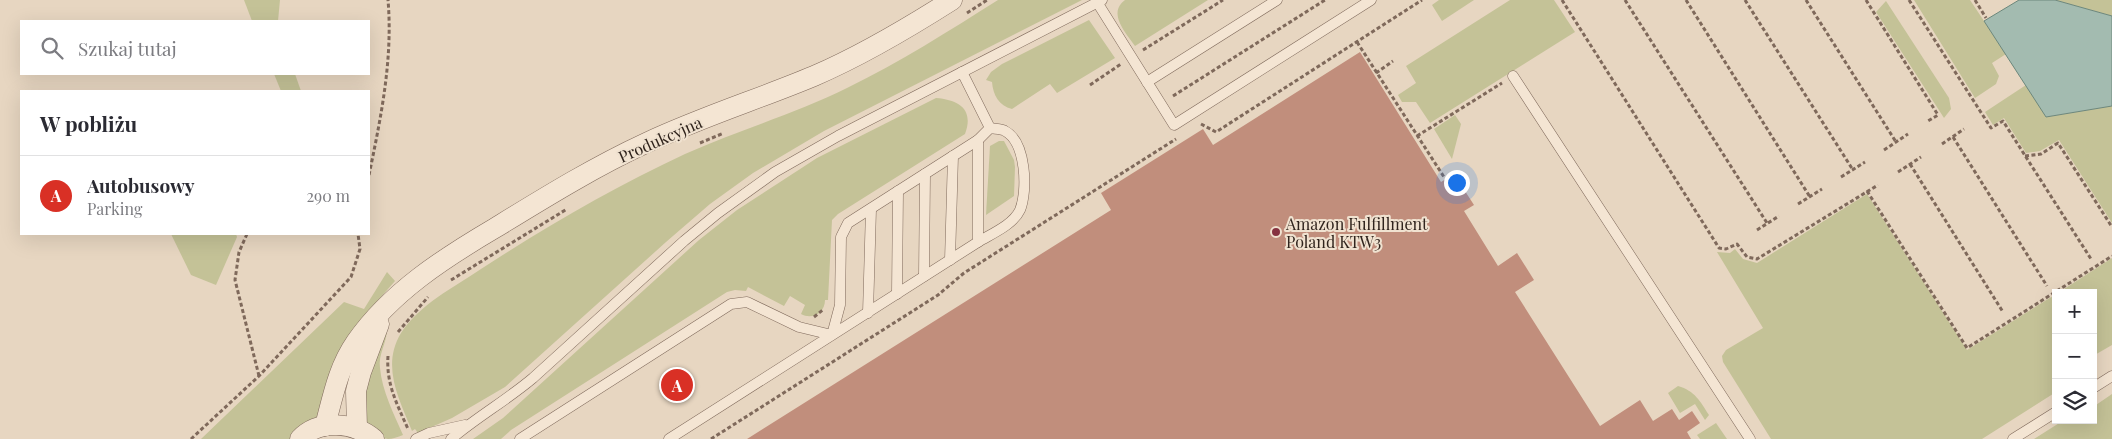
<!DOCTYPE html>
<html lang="pl">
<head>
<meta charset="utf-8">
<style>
  body { margin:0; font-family:"Playfair Display",serif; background:#f2f2f3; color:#2b2b33 }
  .controls { position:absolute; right:15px; bottom:15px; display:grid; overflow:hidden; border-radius:0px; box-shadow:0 5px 20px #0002 }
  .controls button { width:45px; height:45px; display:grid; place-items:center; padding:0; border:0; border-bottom:1px solid #e1e1e2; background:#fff; color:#2b2b33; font:25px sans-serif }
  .you { position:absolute; left:1456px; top:182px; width:18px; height:18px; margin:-12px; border:4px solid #fff; border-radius:50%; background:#1a73e8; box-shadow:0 0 0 8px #1a73e833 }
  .badge { display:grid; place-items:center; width:32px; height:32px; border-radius:50%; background:#d93025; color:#fff; font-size:16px; font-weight:700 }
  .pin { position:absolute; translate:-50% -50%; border:2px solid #fff; box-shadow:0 1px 5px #0006 }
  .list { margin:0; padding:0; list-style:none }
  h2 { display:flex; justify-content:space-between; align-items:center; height:65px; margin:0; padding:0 20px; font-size:21px }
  h2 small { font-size:16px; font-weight:400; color:#7c7c81 }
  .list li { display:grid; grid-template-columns:32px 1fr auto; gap:15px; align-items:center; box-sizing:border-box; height:80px; padding:0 20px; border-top:1px solid #e1e1e2 }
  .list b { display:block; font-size:19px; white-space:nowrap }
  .list p { margin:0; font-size:16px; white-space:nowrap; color:#7c7c81 }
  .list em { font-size:16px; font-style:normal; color:#7c7c81 }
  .icon { flex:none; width:28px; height:28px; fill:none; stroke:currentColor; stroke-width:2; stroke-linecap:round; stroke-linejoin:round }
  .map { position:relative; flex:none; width:2112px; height:439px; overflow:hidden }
  .search { position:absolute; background:#fff; box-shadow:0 5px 20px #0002; left:20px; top:20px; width:350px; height:55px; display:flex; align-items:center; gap:12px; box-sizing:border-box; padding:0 18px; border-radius:0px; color:#7c7c81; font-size:19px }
  .panel { position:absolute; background:#fff; box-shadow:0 5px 20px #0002; left:20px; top:90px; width:350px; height:145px; border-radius:0px }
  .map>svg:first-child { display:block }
</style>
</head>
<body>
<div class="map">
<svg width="2112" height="439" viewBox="0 0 2112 439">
  <rect width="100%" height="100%" fill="#e7d6c1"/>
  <g fill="#c4c297">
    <path d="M244,0H280L278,21H252Z"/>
    <path d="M998,0H1082L824,131L753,173L710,204L666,242L505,387L452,418L418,433L415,429L412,431C399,399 381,366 401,333C420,304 453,288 481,269C547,226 614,187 685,154C738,130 795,114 847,88C900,62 949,31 998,0Z"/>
    <path d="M1125,0H1208L1135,46C1126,33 1107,13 1125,0Z"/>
    <path d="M1439,0H1474L1442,21L1432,5Z"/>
    <path d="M1510,0H1554L1575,32L1430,123L1416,102H1402L1398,95L1416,83L1406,66Z"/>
    <path d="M1914,0H1970L2006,54L1992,63L1999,76L1996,84L1975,98Z"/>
    <path d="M2055,0H2112V16Z"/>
    <path d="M1886,1L1949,98L1951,109L1944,118L1876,12Z"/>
    <path d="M1089,20L1115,58L1057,93L1050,84L1012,109C999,106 993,95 992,82L986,80L991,72L1002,64Z"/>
    <path d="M274,74H295L301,91H281Z"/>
    <path d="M2026,85L2046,117L2112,106V223L2059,140L2040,151L2026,153L2004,118L1993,125L1985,112Z"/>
    <path d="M936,98C960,100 974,110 965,134L838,214L832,220L828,300H825C825,313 812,320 801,314L805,305L790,296L784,306L748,287L746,291L735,290L727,292L511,430L501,439H473L503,418L699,240L737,210L817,158Z"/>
    <path d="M1455,115L1461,124L1452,159L1434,129Z"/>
    <path d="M999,141H1004L1014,160L1015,167L1014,196L986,215L990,146Z"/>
    <path d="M1867,194L1967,350L2056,294V392L1982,439H1771L1723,362L1722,356L1726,350L1763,328L1717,252L1730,253L1735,249L1743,259L1757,263Z"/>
    <path d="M171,234H236L237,237L216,285L191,275Z"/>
    <path d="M2112,258V345L2093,356V293H2058Z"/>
    <path d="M387,272L395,281L359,322L318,419L294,439H201L344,302L364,309Z"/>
    <path d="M387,329C387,343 378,354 380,368C382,391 394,414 403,435C398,437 392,439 388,439C368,436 359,409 362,392C365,375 380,346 387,329Z"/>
    <path d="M1678,386C1695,391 1700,401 1709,415L1705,420L1695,404L1680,413L1668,393Z"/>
    <path d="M2112,394V439H2034L2064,420H2093V407Z"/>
    <path d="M1716,423L1727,439H1700L1697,435Z"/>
  </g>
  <path fill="#a3bbb0" stroke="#6c877c" d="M2019,0H2055L2112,16V106L2046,117L1984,21Z"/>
  <path fill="#c18e7c" d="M1360,52L1441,182L1454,174L1474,205L1464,211L1498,266L1517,253L1534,280L1515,292L1600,426L1640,400L1653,421L1672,409L1679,420L1692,411L1700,423L1687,432L1691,439H747L1111,210L1101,193L1203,129L1213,145Z"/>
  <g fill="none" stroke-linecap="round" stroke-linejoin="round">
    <defs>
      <g id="lane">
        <path d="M1097,2L1174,125L1371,0"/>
        <path d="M962,72L990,128"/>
        <path d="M1513,76L1750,439"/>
        <path d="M1147,82L1277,0"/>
        <path d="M978,242V140"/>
        <path d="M950,260L953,156"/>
        <path d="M924,276L925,174"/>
        <path d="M897,294L898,191"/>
        <path d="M868,313L871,209"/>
        <path d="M2093,388L2112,376"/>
        <path d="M416,439L429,433L465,425"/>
        <path d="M451,439C477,417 507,400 533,378L684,241L718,213L775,172L838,136L1102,0"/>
        <path d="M520,439L731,304L747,302L799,327L832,335L840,305L841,237L848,223L978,140L990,128C994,129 1002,129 1005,131C1026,142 1028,190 1020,210C1013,225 991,234 978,242L669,439"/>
        <path d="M2013,439L2056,412"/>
      </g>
      <g id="street">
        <path d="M325,426C333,396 338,368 356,342C391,292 444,258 495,228C544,198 594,167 646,143C701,117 759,99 814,76C863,55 908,28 952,0"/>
        <path d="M357,428L356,391L361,372L379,324"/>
        <path d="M300,439C319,419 354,422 374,439"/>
      </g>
    </defs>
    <use href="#lane" stroke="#7f695b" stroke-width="11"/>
    <use href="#street" stroke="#7f695b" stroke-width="21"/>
    <g stroke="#7f695b" stroke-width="3" stroke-dasharray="4 2.5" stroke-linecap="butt">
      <path d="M1562,0L1719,248L1726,249L1737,244L1747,257L1757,259L1878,185"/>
      <path d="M1625,0L1767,223"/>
      <path d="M1686,0L1810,197"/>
      <path d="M1745,0L1853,170"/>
      <path d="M1806,0L1896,142"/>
      <path d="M1866,0L1938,115L1928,121"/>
      <path d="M1909,0L1991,128L2003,121L2091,259"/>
      <path d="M1975,0L1986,18"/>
      <path d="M967,13L987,0"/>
      <path d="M1357,42L1444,177"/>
      <path d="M1143,50L1223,0"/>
      <path d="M1376,73L1393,61"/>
      <path d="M1090,85L1121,64"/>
      <path d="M1173,96L1325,0"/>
      <path d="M1201,124L1216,132L1422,0"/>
      <path d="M1417,136L1502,83"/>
      <path d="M1953,137L2047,286"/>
      <path d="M700,143L724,133"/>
      <path d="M1942,144L1964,129"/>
      <path d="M1884,150L1908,134"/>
      <path d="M2025,156L2041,154L2058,143L2112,227"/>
      <path d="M1910,164L2003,312"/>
      <path d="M1898,172L1921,157"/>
      <path d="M369,175C381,117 393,59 388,0"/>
      <path d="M1841,177L1865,162"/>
      <path d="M1867,191L1967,348L2112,256"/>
      <path d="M1798,204L1822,189"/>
      <path d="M1757,230L1779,216"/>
      <path d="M247,234L239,252L235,280L259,376"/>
      <path d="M451,280L567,209"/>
      <path d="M814,317L824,309"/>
      <path d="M398,332L428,297"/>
      <path d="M388,356C386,384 397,404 408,429"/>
      <path d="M191,439L259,376L351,277L360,249L358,234"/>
      <path d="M711,439L938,295L964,273L1176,139"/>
    </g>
    <use href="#lane" stroke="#f4e5d3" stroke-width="10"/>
    <use href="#street" stroke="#f4e5d3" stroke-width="20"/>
  </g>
  <circle fill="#863240" stroke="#f0e2d0" stroke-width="2" cx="1276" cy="232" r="5"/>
  <g text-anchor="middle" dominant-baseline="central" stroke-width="4" stroke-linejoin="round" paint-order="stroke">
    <g font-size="16" fill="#30241d" stroke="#f0e2d0">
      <text transform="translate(660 139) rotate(-24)">Produkcyjna</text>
    </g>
    <g font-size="16" fill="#30241d" stroke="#f0e2d0" text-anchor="start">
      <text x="1286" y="223">Amazon Fulfillment<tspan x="1286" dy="18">Poland KTW3</tspan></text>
    </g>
  </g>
</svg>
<div class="controls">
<button>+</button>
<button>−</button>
<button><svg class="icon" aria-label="layers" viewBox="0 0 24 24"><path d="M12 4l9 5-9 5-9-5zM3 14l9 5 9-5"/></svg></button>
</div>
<div class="you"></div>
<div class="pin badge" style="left:677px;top:385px">A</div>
<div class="search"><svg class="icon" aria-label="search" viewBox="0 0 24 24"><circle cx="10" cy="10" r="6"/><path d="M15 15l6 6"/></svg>Szukaj tutaj</div>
<section class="panel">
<h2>W pobliżu<small></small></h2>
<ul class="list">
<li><span class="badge">A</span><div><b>Autobusowy</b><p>Parking</p></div><em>290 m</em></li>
</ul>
</section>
</div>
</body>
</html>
